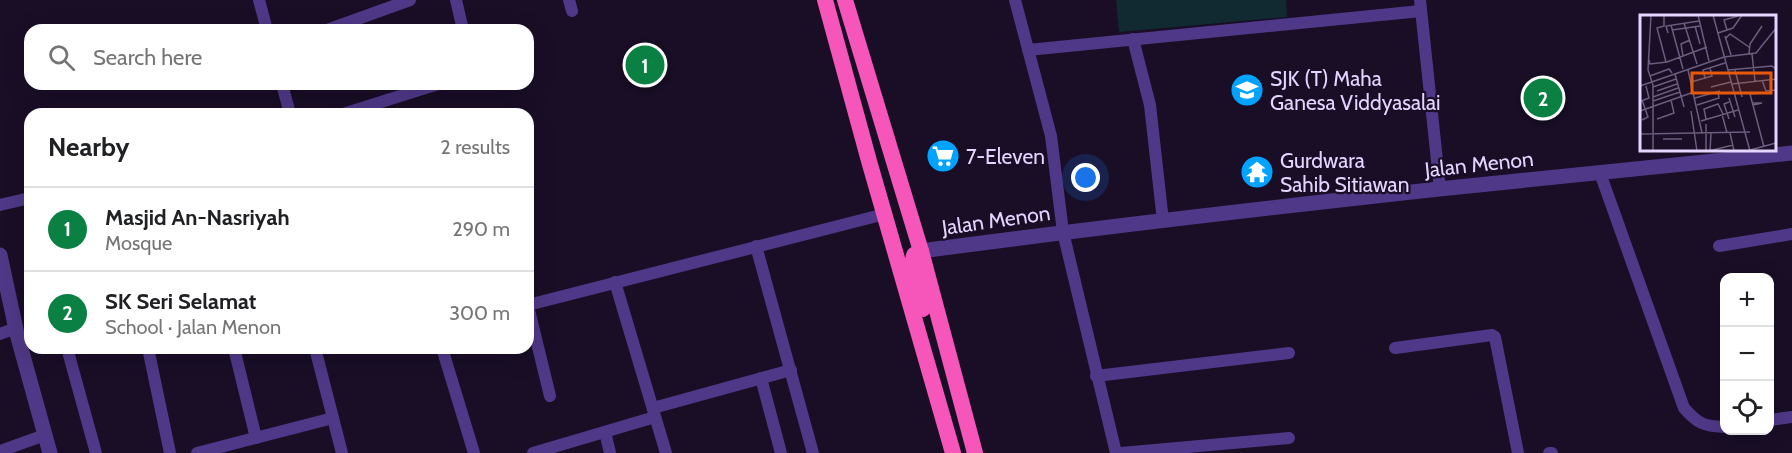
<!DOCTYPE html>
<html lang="en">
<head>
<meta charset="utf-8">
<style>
  body { margin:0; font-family:Cabin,sans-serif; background:#f6f6f6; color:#202124 }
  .controls { position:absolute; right:18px; bottom:18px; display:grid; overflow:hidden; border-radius:12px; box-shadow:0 6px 24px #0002 }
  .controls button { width:54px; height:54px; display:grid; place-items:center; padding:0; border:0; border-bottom:2px solid #e0e0e0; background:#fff; color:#202124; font:30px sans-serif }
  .you { position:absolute; left:1086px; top:178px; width:21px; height:21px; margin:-15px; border:4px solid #fff; border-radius:50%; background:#1a73e8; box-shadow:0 0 0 9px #1a73e833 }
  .badge { display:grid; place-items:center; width:39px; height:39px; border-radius:50%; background:#0b8043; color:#fff; font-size:20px; font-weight:700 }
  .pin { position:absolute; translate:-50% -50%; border:3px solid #fff; box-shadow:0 2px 6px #0006 }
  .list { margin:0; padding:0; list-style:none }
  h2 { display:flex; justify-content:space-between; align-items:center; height:78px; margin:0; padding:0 24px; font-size:26px }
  h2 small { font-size:20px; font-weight:400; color:#757577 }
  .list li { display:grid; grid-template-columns:39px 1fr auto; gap:18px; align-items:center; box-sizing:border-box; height:84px; padding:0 24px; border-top:2px solid #e0e0e0 }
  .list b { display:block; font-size:22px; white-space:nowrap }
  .list p { margin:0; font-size:20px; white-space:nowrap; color:#757577 }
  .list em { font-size:20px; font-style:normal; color:#757577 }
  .icon { flex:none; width:33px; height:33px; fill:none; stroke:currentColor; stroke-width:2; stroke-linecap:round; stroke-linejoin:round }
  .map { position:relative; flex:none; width:1792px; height:453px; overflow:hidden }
  .search { position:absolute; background:#fff; box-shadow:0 6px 24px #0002; left:24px; top:24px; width:510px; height:66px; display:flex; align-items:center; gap:15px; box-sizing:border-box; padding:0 21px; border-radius:18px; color:#757577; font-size:22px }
  .panel { position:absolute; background:#fff; box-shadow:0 6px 24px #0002; left:24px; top:108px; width:510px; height:246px; border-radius:18px }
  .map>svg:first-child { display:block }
</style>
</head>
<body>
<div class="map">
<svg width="1792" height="453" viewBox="0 0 1792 453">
  <rect width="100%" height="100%" fill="#190e26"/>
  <path fill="#112a31" d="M1116,0H1286L1287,17L1119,32Z"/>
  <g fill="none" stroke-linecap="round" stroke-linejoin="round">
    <g stroke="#4f3887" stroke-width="12">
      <path d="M259,0L267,30"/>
      <path d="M456,0L463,30"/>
      <path d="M569,0L572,11"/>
      <path d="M1015,0L1051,136L1063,232L1116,453"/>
      <path d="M1420,0L1440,189"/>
      <path d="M327,30L410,0"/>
      <path d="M1133,39L1150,105L1163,221"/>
      <path d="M1028,50L1421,11"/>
      <path d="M282,84L290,114"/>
      <path d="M343,114L438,84"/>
      <path d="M1600,173L1684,408C1698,424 1704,426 1724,427"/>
      <path d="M0,205L30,198"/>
      <path d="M756,246L813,453"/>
      <path d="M1719,246L1792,234"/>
      <path d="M615,282L666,453"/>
      <path d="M528,305L885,214"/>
      <path d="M528,306L550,396"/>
      <path d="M0,334L16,328"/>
      <path d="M67,348L96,453"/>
      <path d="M148,348L170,453"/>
      <path d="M234,348L256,438"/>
      <path d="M315,348L342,453"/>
      <path d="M442,348L474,453"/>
      <path d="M1395,348L1492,335L1495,337L1518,453"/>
      <path d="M1096,376L1289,353"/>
      <path d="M761,378L781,453"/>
      <path d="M653,408L791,370"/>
      <path d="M1770,420L1792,417"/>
      <path d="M605,432L610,453"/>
      <path d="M0,451L45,435"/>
      <path d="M197,453L333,418"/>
      <path d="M533,453L655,417"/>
      <path d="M1121,453L1289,438"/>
      <path d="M1549,453H1552"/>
    </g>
    <g stroke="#4f3887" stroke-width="15">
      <path d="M921,251C1093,228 1266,208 1439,189C1557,176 1675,166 1792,153"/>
      <path d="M0,255L17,334L50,453"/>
    </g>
    <g stroke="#f655ba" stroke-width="16">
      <path d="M825,0L869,161L953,453"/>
      <path d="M845,0L921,251L975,453"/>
      <path d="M921,251L914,255L912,265L923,309"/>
    </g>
  </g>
  <defs>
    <symbol id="school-disc" viewBox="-11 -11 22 22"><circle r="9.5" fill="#00a3ff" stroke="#190e26"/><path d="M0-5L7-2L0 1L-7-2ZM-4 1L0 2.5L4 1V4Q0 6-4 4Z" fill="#fff"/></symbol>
    <symbol id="supermarket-disc" viewBox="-11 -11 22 22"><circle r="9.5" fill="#00a3ff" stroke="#190e26"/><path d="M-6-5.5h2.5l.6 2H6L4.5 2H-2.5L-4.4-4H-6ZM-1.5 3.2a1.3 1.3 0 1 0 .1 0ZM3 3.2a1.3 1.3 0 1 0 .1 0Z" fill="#fff"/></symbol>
    <symbol id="temple-disc" viewBox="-11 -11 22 22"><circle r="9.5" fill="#00a3ff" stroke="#190e26"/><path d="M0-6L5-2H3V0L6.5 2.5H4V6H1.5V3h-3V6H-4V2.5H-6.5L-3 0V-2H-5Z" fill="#fff"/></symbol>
  </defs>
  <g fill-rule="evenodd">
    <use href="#school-disc" x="1228" y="71" width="38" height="38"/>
    <use href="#supermarket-disc" x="924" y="137" width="38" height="38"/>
    <use href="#temple-disc" x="1238" y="153" width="38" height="38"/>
  </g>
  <g text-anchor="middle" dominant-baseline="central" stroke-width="4.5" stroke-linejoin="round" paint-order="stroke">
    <g font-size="21" fill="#e4d4ff" stroke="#190e26" text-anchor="start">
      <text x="1270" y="78">SJK (T) Maha<tspan x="1270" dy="24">Ganesa Viddyasalai</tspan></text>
      <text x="966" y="156">7-Eleven</text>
      <text x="1280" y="160">Gurdwara<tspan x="1280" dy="24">Sahib Sitiawan</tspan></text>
    </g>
    <g font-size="21" fill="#e4d4ff" stroke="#190e26">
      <text transform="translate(1479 164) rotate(-6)">Jalan Menon</text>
      <text transform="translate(996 220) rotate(-8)">Jalan Menon</text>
    </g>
  </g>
  <g transform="translate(1640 15)">
    <rect width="136" height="136" fill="#190e26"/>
    <path fill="none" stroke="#6a5d7d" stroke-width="1.5" d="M11,0L8,55L13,70V136M24,0V11L17,13L26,47M58,0L69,46M73,0L110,136M44,8L57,49M31,10L43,54M55,11L60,29M32,15L60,11M87,15L84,5L98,1M28,18L26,11L59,6M78,18L93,13L102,0M85,21L91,40M86,23L90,19L109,32M109,39L110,29L122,11M112,39L115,66M43,41L41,29L50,25M84,42L116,38L137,12M9,45L10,49L27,47L67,32M48,55L62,118M88,55L132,51L137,55M95,55L102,82M35,59L44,92M10,61L29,54L32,58M65,63L63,55L85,48M122,65L126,76L137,75M51,67L72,61L70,53M92,69L137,64M0,71L84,42M13,72L36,64M71,72L91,67M17,76L37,69M120,78L110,79L124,132M13,82L38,73M55,83L80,76M89,83L95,102M2,85L8,102L2,105M1,86L9,83L6,71M13,86L40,77M89,87L84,89L89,104M112,88H122L113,90M57,90L79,83L78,77M0,96L54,77M51,96L57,136M82,99L87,118M17,104L34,98L31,85M66,104L64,94L78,89L83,99M61,106L98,95M90,118L94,136M0,119L110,117M23,124H42M110,135L136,128M66,136V109M69,136L93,130M70,136L71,118"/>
    <path fill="#e8590c" fill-opacity="0.15" stroke="#e8590c" stroke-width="3" d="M52,58H131V78H52Z"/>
    <rect width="136" height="136" fill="none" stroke="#e4d4ff" stroke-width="3"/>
  </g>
</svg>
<div class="controls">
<button>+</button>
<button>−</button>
<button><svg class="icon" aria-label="locate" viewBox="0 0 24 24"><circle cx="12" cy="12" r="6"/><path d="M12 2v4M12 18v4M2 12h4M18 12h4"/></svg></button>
</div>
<div class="you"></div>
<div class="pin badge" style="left:645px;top:65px">1</div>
<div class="pin badge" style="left:1543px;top:98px">2</div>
<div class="search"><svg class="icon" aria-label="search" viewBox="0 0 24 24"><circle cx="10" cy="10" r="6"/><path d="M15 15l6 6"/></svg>Search here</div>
<section class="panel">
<h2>Nearby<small>2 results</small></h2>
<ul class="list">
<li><span class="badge">1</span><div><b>Masjid An-Nasriyah</b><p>Mosque</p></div><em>290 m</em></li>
<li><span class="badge">2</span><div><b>SK Seri Selamat</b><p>School · Jalan Menon</p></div><em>300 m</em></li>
</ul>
</section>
</div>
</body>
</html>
